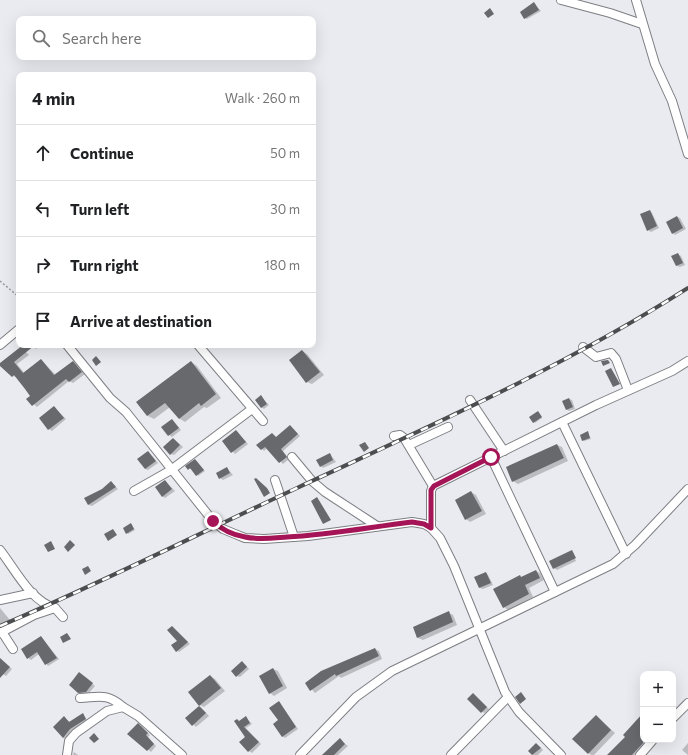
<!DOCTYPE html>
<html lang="en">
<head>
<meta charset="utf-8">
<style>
  body { margin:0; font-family:Commissioner,sans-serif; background:#f2f2f2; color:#202124 }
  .controls { position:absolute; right:12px; bottom:12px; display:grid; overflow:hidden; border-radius:8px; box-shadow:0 4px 16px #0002 }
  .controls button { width:36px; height:36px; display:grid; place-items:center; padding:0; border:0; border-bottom:1px solid #e0e0e0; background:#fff; color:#202124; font:20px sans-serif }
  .stop { position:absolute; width:12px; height:12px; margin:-9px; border:3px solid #a41456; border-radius:50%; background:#fff }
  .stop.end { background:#a41456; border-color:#fff; box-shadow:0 1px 4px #0008 }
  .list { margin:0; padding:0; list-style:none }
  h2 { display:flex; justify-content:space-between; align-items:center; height:52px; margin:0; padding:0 16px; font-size:17px }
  h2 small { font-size:13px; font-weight:400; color:#757577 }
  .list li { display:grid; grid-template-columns:26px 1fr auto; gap:12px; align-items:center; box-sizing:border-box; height:56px; padding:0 16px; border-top:1px solid #e0e0e0 }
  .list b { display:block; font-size:15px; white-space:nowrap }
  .list em { font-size:13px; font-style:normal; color:#757577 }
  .icon { flex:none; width:22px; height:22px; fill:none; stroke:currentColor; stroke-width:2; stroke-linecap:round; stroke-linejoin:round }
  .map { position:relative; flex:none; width:688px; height:755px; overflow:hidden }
  .search { position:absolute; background:#fff; box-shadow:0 4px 16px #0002; left:16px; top:16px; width:300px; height:44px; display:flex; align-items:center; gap:10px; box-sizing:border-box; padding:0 14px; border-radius:8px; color:#757577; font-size:15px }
  .panel { position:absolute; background:#fff; box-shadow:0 4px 16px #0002; left:16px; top:72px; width:300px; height:276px; border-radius:8px }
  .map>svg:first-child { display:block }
</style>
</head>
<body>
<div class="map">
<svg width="688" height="755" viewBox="0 0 688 755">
  <rect width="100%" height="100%" fill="#e9ebf0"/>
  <g fill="#0003">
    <path d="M534,3L541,11L527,19L524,18Z"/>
    <path d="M650,211L652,213L659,228L651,232L648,230Z"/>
    <path d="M677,217L680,218L686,229L675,235L673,233Z"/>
    <path d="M678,254L681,256L685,265L680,267L677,266L673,257Z"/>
    <path d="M33,345H42L36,349Z"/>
    <path d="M24,350L29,355L17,364L25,374L41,360L56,375L73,362L85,374L73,383L69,381L37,407L28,399L32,396L17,377L12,376L0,364Z"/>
    <path d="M302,351L307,354L324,375L312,384L307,382Z"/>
    <path d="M191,362L197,366L221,398L207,408L204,407L185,422L180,419L170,407L154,419L148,416L138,403Z"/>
    <path d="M261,397L269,405L264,409L261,407Z"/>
    <path d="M569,399L572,400L575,409L569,411L566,409Z"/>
    <path d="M54,407L66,419L52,431L49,429Z"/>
    <path d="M539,413L542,418L535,423L531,417Z"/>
    <path d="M172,420L181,430L172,437L169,435Z"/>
    <path d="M290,426L300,436L283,451L289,459L283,464L267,448L264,451L262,449L272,434L277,438Z"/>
    <path d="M236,431L248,444L235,454L223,441Z"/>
    <path d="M588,433L591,439L584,441L581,435Z"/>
    <path d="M174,439L183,447L174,455L171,454Z"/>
    <path d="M557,445L562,447L568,461L518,484L513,481L507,468Z"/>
    <path d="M148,452L158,463L148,470L145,469Z"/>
    <path d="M330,454L336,462L323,468L321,466Z"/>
    <path d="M195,460L205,471L198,476L192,469H188Z"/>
    <path d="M227,468L233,475L223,480L220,478Z"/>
    <path d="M165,481L175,491L165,498L162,496Z"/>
    <path d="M111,482L118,489L92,506L89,505L86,498L103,490Z"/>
    <path d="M471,492L476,495L486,514L470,522L466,519Z"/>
    <path d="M132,525L135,530L128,534L124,528Z"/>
    <path d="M572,552L576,561L557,570L554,568Z"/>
    <path d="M536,571L540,573L544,580L529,588L533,597L508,610L504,607L522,578Z"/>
    <path d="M486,573L488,575L493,585L483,589L480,588L476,578Z"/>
    <path d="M0,608L10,620L0,628Z"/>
    <path d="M449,613L453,615L457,625L423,640L418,638L414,628Z"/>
    <path d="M172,627L190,644L179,652L177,651L178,641Z"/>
    <path d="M41,637L59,659L48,666L39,654L31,660L28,658Z"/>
    <path d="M375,649L379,651L382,659L341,678L339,676L315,693L306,683Z"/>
    <path d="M1,660L12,669L6,676L0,672Z"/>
    <path d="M245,664L249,669L240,677L237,676Z"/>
    <path d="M273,669L278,671L287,688L274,696L270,693Z"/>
    <path d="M82,675L95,686L89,693L82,694L79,692Z"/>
    <path d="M210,676L215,679L225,691L204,707L200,705L190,692Z"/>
    <path d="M473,694L489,709L485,713L482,712Z"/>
    <path d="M279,702L298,729L285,738L282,736L279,721Z"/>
    <path d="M200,706L209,716L196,727L187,718Z"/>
    <path d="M83,715L88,721L66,739L63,738L64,718L70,722Z"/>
    <path d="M643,715V740H653L639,755H609L626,737Z"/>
    <path d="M596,716L615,733L594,755H591L589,753Z"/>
    <path d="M246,718L252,724L246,728L261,744L252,753L249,751L240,722Z"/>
    <path d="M141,726L150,735L148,737L156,746L151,752L129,734Z"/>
    <path d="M340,740L348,746L338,755H329Z"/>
    <path d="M688,743V755L682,750Z"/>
    <path d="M539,746L543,750L538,755H533L529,751Z"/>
    <path d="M74,752L78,755H73Z"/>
  </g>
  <g fill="#67696c">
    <path d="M534,2L539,10L524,19L520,12Z"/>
    <path d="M490,8L494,14L488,18L484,13Z"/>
    <path d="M650,210L657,226L647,231L640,214Z"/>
    <path d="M677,216L683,228L672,234L666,222Z"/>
    <path d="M678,253L683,263L676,266L671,256Z"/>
    <path d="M23,345H35L14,362L23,373L41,359L54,375L73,361L82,372L69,382L66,379L32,406L26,399L30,396L25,389L14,375L12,377L0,366V363Z"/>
    <path d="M302,350L320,372L306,383L289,360Z"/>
    <path d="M96,356L101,362L96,366L92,360Z"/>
    <path d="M608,360L610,363L603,366L601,361Z"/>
    <path d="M191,361L216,394L201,406L199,403L179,419L165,403L147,416L136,402Z"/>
    <path d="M611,368L620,384L613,387L605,371Z"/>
    <path d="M261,395L267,404L261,408L255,400Z"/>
    <path d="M569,398L573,407L566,410L562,401Z"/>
    <path d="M54,406L64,418L48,430L39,418Z"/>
    <path d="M538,411L542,417L533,423L529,417Z"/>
    <path d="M172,419L179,428L168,436L161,427Z"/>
    <path d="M290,425L298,434L281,449L287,457L279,463L265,447L261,450L256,445L272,433L276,437Z"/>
    <path d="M236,430L246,442L231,453L222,441Z"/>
    <path d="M588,431L590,438L582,441L580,435Z"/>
    <path d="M173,438L180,445L170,455L163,447Z"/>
    <path d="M365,442L369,448L364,452L359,445Z"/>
    <path d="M557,444L564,458L512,482L506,467Z"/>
    <path d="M148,451L156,461L145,469L137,459Z"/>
    <path d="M330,453L333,460L320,467L316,460Z"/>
    <path d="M195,459L204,470L196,476L190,468L188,470L185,466Z"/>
    <path d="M227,467L230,473L219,479L216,473Z"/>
    <path d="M256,478L267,488L270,493L264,497L254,479Z"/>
    <path d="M165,480L172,489L162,497L155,487Z"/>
    <path d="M111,481L116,487L88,505L84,498L102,489Z"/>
    <path d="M471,491L482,511L465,520L455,500Z"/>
    <path d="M317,497L331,520L323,524L311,501Z"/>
    <path d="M131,523L134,529L126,534L123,528Z"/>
    <path d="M113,529L117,535L108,541L104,534Z"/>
    <path d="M70,540L75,545L68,552L64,547Z"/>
    <path d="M51,541L55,549L48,552L44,545Z"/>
    <path d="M572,550L576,558L553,569L549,561Z"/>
    <path d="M88,566L91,571L85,575L82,569Z"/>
    <path d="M536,570L540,578L525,585L529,594L503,608L493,589L520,575L521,577Z"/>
    <path d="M486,572L491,583L479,588L474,577Z"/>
    <path d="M449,611L453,622L417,638L413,627Z"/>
    <path d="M172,626L188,642L176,652L171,645L177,641L167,630Z"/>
    <path d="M67,633L71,639L63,643L60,637Z"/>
    <path d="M41,636L57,658L45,665L37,652L27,659L21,649Z"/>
    <path d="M375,648L379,656L336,676L335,674L310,691L305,683L321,671Z"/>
    <path d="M0,658L10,667L0,678Z"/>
    <path d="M242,661L247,667L236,677L231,671Z"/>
    <path d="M273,668L283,686L269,694L259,676Z"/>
    <path d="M79,672L93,683L86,692L78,693L69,685Z"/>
    <path d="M210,675L221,688L199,706L188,692Z"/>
    <path d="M521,692L526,699L520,704L515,697Z"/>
    <path d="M473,693L487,707L481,713L467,699Z"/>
    <path d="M279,701L296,727L282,737L273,724L278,720L269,708Z"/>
    <path d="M199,706L206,713L192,726L185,718Z"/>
    <path d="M83,713L86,719L70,729L63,738L53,727L64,716L69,722Z"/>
    <path d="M643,713V743L632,755H607L625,737L623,735Z"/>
    <path d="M596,715L611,730L588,754L572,739Z"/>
    <path d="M246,716L250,723L244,727L259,742L248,752L239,742L245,737L234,721L237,719L239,721Z"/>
    <path d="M138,723L148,733L146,735L154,744L147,751L127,734Z"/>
    <path d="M94,733L99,739L94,743L89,738Z"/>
    <path d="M340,738L345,744L334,755H322Z"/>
    <path d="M536,743L541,748L532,755L528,751Z"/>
  </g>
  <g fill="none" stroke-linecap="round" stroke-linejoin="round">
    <defs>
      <g id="minor">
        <path d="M561,0L610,13L642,24"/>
        <path d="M636,0L655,64L672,101L688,154"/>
        <path d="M0,345L19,329"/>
        <path d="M67,345L110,398L126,412L213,521L223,529L235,534L245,538L264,539L308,536L412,522L424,524L431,528L440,538L454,566L505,692L519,712L561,755"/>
        <path d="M198,345L263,421"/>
        <path d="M583,347L596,357L611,353L616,359L628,390"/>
        <path d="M470,400L504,451"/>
        <path d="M562,422L626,554"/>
        <path d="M394,436L400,435L404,438L433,486"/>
        <path d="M409,445L448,427"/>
        <path d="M292,457L312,481L325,492L377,526"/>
        <path d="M491,457L555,592"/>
        <path d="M275,480L294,537"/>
        <path d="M134,491L171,470L252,409"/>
        <path d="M431,528V491L433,486L596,405L672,371L688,361"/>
        <path d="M0,550C15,569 30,601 55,608"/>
        <path d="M0,600L33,593"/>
        <path d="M2,632L13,649"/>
        <path d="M0,633L34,615L55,608L63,617"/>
        <path d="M80,698C100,697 107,693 123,707"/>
        <path d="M673,718L688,703"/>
        <path d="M67,755L69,741L76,733L107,711L123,707L138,716L182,755"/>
        <path d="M300,755L356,697L392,671L613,564L635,545L688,489"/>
        <path d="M451,755L508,697"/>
        <path d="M640,755L653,740"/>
      </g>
    </defs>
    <use href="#minor" stroke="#7d7f83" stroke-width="10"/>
    <path stroke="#98999c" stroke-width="1.5" stroke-dasharray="2 2" stroke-linecap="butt" d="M0,281L19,297"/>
    <use href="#minor" stroke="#fff" stroke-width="8"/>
    <defs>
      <path id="rail" d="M0,626C101,583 198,534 297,488C430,426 564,367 688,288"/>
    </defs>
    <use href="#rail" stroke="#4c4d4f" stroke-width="4"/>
    <use href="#rail" stroke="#fff" stroke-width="2.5" stroke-dasharray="8" stroke-linecap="butt"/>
  </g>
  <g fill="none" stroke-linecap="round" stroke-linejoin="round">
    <path stroke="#a41456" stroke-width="5" d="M213,521C221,529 233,535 245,537C258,540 273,538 287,537C329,535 370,527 412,522L424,524L431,528V490L434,486L491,457"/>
  </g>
</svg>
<div class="controls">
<button>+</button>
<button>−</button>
</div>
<div class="stop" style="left:491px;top:457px"></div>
<div class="stop end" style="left:213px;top:521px"></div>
<div class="search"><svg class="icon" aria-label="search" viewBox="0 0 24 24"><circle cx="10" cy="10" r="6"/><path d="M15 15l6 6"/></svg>Search here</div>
<section class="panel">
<h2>4 min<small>Walk · 260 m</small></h2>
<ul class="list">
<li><svg class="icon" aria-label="ahead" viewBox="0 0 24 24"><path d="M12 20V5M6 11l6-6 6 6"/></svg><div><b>Continue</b></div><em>50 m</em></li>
<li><svg class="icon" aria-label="left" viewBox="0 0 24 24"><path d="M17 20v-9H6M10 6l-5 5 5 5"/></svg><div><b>Turn left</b></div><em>30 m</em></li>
<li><svg class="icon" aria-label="right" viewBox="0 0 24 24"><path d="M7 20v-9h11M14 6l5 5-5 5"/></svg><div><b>Turn right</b></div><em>180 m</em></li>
<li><svg class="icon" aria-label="arrive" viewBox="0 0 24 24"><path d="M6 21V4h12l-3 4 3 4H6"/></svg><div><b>Arrive at destination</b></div></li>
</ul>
</section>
</div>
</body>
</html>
